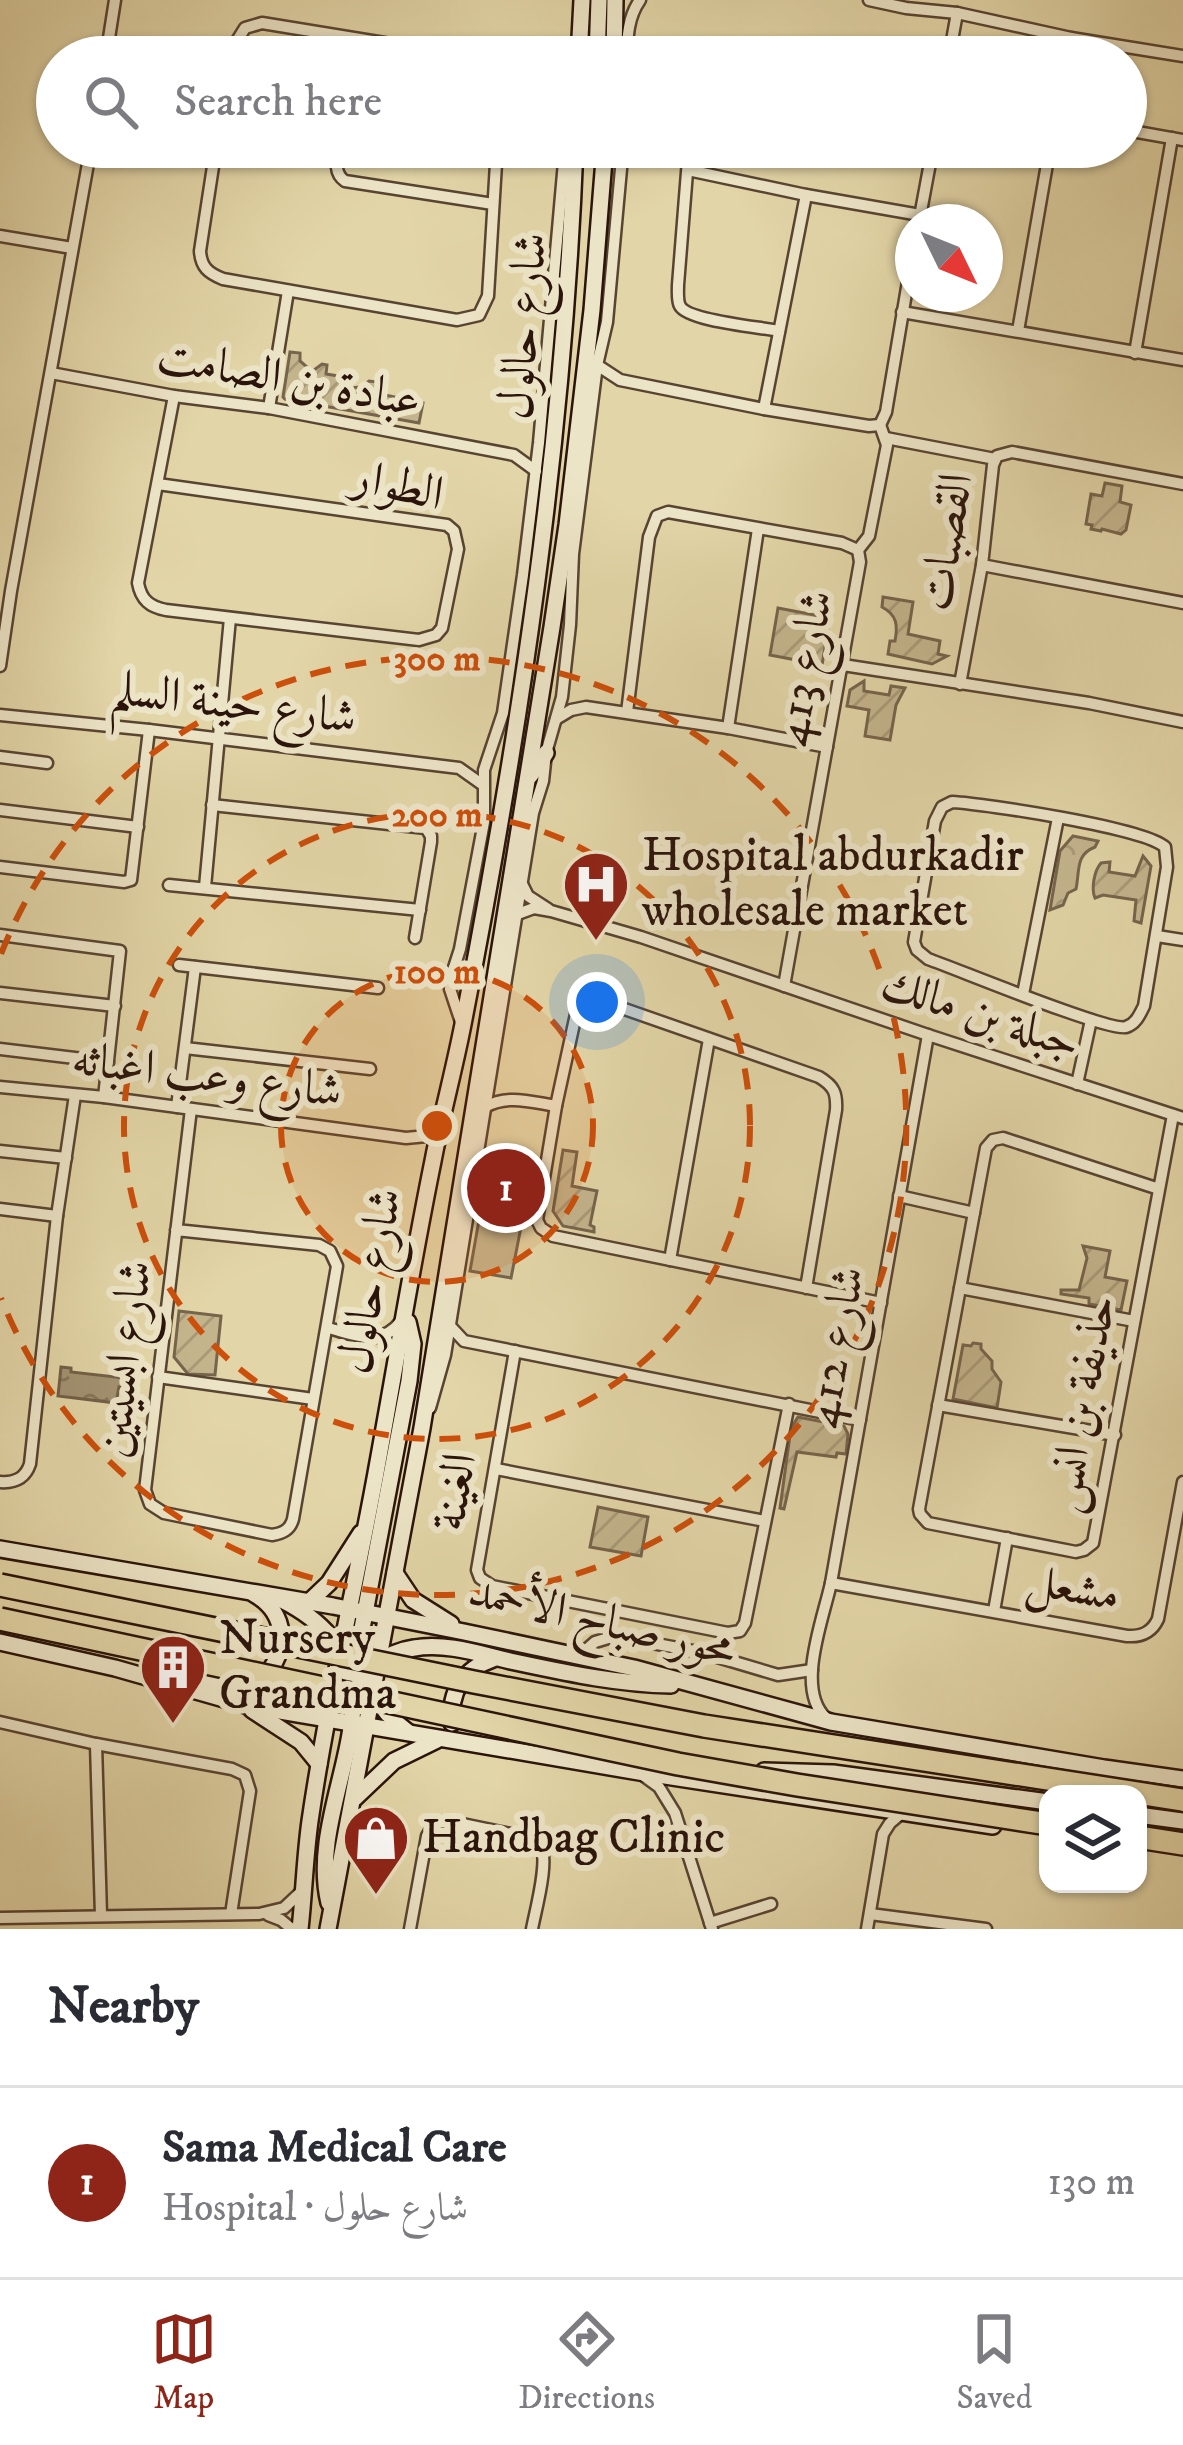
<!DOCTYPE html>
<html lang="en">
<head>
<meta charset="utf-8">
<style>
  body { margin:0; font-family:"IM FELL DW Pica",Amiri,serif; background:#f7f7f7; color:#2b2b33 }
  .controls { position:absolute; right:36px; bottom:36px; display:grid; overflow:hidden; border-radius:24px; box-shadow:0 3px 9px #0004 }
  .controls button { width:108px; height:108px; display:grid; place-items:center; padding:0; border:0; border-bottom:3px solid #e1e1e2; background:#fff; color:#2b2b33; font:60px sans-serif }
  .compass { position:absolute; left:895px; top:204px; width:108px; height:108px; border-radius:50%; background:#fff; box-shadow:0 3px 9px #0004; rotate:133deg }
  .you { position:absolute; left:597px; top:1002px; width:42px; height:42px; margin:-30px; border:9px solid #fff; border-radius:50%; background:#1a73e8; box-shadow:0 0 0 18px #1a73e833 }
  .badge { display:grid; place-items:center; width:78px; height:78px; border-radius:50%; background:#8f2418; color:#fff; font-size:39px; font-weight:700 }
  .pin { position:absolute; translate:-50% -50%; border:6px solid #fff; box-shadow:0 3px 12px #0006 }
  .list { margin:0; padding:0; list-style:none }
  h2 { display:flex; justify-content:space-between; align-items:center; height:156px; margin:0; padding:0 48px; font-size:51px }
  h2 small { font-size:39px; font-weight:400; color:#7c7c81 }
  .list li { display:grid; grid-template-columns:78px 1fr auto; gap:36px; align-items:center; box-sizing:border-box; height:192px; padding:0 48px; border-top:3px solid #e1e1e2 }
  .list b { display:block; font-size:45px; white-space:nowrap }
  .list p { margin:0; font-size:39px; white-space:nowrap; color:#7c7c81 }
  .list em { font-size:39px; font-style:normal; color:#7c7c81 }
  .icon { flex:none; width:66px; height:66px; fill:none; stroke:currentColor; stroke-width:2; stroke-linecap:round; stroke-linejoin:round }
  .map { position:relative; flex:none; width:1183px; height:1929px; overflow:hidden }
  .search { position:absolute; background:#fff; box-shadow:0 3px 9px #0004; left:36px; right:36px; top:36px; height:132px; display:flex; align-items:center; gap:30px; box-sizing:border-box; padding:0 42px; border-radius:66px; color:#7c7c81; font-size:45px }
  .sheet { height:348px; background:#fff }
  nav { display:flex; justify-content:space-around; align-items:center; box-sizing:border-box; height:168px; border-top:3px solid #e1e1e2; background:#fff; font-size:33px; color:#7c7c81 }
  nav a { display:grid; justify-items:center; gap:6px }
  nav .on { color:#8f2418 }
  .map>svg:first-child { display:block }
</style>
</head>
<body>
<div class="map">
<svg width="1183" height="1929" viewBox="0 0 1183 1929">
  <defs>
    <pattern id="forest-crowns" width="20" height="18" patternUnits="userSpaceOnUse" patternTransform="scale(3)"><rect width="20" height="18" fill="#c3b48c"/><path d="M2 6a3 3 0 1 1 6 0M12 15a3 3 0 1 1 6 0" fill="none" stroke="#a89a77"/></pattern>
    <pattern id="garden-furrows" width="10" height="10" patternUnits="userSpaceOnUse" patternTransform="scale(3)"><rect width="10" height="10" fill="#c3b48c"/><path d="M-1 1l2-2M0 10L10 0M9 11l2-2" fill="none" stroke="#a89a77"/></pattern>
    <pattern id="water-ripples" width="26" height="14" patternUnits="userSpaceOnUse" patternTransform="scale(3)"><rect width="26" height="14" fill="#a39372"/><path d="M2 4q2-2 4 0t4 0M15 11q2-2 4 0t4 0" fill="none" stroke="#85775c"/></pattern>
  </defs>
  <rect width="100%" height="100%" fill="#e2d5a7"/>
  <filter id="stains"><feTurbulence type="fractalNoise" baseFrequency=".00167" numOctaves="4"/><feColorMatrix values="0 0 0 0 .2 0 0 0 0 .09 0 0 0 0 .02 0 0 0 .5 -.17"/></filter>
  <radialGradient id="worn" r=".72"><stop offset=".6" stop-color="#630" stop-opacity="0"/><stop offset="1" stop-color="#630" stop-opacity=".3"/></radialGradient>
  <path fill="url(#forest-crowns)" stroke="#76644c" stroke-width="3" d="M1073,836L1098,841L1095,847C1075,855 1080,870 1076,889L1068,893L1063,905L1050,910L1060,851Z"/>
  <g fill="url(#garden-furrows)" stroke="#76644c" stroke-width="3">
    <path d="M290,352L300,353V361L308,368L314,370L322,364L327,365L326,374L338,376L347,388L362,387L369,381L386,383L385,395L423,403L419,423L285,399L283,397Z"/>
    <path d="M1105,483L1122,486L1120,502L1131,505L1126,530L1121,534L1102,529L1101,531L1091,529L1092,525L1086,524L1091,494L1102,496Z"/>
    <path d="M883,597L913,602L908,634L940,641L938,654L947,656L932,664L888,654L890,641H895C898,625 897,615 882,607Z"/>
    <path d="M778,608L830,618L822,665L770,655Z"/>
    <path d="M864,681V691L889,695L891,686L905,688L896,705L890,740L865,736L869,710L847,706L850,690Z"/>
    <path d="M1143,856L1151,866L1141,923L1134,921L1136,900L1103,895L1095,898C1091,889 1094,871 1101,863L1110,862L1109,872L1135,876Z"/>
    <path d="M563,1150L577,1152L572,1186L597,1191L590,1225L594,1227V1232L563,1226L553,1211Z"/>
    <path d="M1083,1246L1110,1251L1105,1277L1127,1281L1121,1310L1089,1304V1298L1061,1294V1290H1079L1087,1258Z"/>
    <path d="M179,1311L221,1316L215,1375L188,1374L174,1357Z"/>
    <path d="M973,1343L981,1344V1349L992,1361V1369L1001,1382L997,1408L953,1399L963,1345L971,1346Z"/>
    <path d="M798,1417L844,1426L848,1434L846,1454L837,1453L836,1457L797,1452L784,1509L780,1508L791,1428Z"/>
    <path d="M598,1507L648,1517L641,1556L590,1547Z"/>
  </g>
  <path fill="#c3b48c" stroke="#76644c" stroke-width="3" d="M479,1220L521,1227L511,1278L470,1271Z"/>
  <path fill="url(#water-ripples)" stroke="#736049" stroke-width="3" d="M61,1367L71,1368V1372L124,1378L126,1375L138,1376L136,1389L119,1387L116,1403L58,1396Z"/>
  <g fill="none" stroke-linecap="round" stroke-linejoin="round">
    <defs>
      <g id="street">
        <path d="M869,0L906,8L957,13L1071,38L1183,56"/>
        <path d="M106,57L115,0"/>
        <path d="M233,57L235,44L245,28L262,23L470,57"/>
        <path d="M627,57C627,37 628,17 640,0"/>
        <path d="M699,57L714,49L754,57"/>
        <path d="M949,57L957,13"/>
        <path d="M1067,57L1071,38"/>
        <path d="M1126,130L1183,140"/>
        <path d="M149,147L214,158"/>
        <path d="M216,147L200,251C201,267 208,273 223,279L457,320L479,315L488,296L497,147"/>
        <path d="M339,147C337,159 333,173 345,181L493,204"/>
        <path d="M689,147L678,285C678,291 677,301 680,306C688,321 760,327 779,331"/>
        <path d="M688,170L806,195L920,215"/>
        <path d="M919,222L933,147"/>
        <path d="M0,236L72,248"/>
        <path d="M902,312L1183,360"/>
        <path d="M1018,331L1050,147"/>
        <path d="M1135,353L1172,138"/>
        <path d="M597,365L620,380L764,409L869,426L880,425"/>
        <path d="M51,373L174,396L269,408L514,455L536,471"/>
        <path d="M269,408L288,291"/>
        <path d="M764,409L806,195"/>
        <path d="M880,425L886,412L913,252"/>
        <path d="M886,438L995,459"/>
        <path d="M158,484L447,525L454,531L458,549L442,628L436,635L419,640L166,610C150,607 141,600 138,583L174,396"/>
        <path d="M858,550L869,536L887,445L880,425"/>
        <path d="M982,565L1183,603"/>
        <path d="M843,665L1089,703L1183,722"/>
        <path d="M0,666L11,591L91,147"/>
        <path d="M960,684L982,565L993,465L997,456L1012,452L1183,484"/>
        <path d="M627,712L649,537L657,516L668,512L842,543L858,550"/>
        <path d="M0,715L149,730L459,768L483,785"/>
        <path d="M556,719L571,710L586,707L728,728L827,747"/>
        <path d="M728,728L758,529"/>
        <path d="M0,757L47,763"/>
        <path d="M952,802C987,804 1144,828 1165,847L1167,867L1144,1006C1140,1014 1136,1024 1126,1027C1108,1032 957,969 928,959L917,950L914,942L935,821L942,807Z"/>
        <path d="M212,805L426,828L431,836V842L415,938"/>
        <path d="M0,810L138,827"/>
        <path d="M0,867L124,882L131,880L149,730"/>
        <path d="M521,882L528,896L548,909"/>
        <path d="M169,885L420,910"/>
        <path d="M205,887L230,618"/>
        <path d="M515,915L534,908L551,911L641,937L928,1035L1183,1118"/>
        <path d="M0,935L120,951L104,1097"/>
        <path d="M1157,936L1183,940"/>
        <path d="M179,965L378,988"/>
        <path d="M784,986L860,562L858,550"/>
        <path d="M0,993L115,1006"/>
        <path d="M1023,994L1058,818"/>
        <path d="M461,1022L450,989L451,977L460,949L484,822V770L503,713L523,575L539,443L564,162L572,150"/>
        <path d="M185,1048L370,1069"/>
        <path d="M0,1049L108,1062"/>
        <path d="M1077,1084L1091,1020"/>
        <path d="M0,1087L104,1097L406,1138L427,1136L439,1130"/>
        <path d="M177,1107L195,967"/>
        <path d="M485,1107C508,1094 531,1102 556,1106"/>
        <path d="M0,1151L66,1158"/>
        <path d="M1159,1189L1003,1138L993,1140L986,1148L919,1509L920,1514L928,1523L1076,1552L1084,1550L1093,1543L1173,1115"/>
        <path d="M899,1196L974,1213"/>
        <path d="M0,1209L57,1216"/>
        <path d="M176,1230L319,1245L330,1251L337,1266L293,1519C290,1530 283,1533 272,1535L164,1513L150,1504L145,1490L191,1109"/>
        <path d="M670,1260L709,1039"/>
        <path d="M806,1288L836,1110C837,1093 834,1086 819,1077L593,998L578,1005L556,1106L537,1220L541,1228L553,1236L881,1303"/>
        <path d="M960,1288L1134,1321"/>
        <path d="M450,1326L464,1341L860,1420"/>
        <path d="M328,1328C356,1335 381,1348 401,1321"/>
        <path d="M515,1351L477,1570L480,1578L492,1586L728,1633L740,1631L745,1623L789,1404"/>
        <path d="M158,1377L313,1399"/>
        <path d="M938,1405L1115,1435"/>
        <path d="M430,1408L445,1355L533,813L543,781L546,753L562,697L570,625L573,554L597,365L607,322L623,147"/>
        <path d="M496,1469L765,1521"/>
        <path d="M0,1482C14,1483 25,1479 30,1464L57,1216L75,1095"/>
        <path d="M831,1583L1127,1636C1142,1637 1152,1632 1158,1619L1183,1482"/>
        <path d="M994,1611L1007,1538"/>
        <path d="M579,1656L595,1642L615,1636L704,1653L778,1675L812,1670"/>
        <path d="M826,1718C795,1689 823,1620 831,1583L928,1035"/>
        <path d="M0,1722L96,1744L232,1769L245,1775L250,1791L231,1914"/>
        <path d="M96,1744L101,1915"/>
        <path d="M641,1774L659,1787L675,1813L712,1929"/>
        <path d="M870,1914L986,1929"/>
        <path d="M268,1915L281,1920L292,1929"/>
        <path d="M0,1918L259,1914L284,1908L301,1892"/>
        <path d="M710,1923L771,1904"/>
        <path d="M410,1929L427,1836L434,1824L448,1821L530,1838C533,1840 537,1840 539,1843C551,1856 535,1912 532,1929"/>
        <path d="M867,1929L883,1834L890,1823L902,1813"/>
      </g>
      <g id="secondary">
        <path d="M579,57L582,0"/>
        <path d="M597,57L599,0"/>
        <path d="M614,57L615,0"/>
        <path d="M530,776L546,753"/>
        <path d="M0,1549L333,1606L464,1632L634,1668L831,1722L1104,1768L1183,1779"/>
        <path d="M395,1573L413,1600L451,1624"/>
        <path d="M254,1594C288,1613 289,1652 263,1678"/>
        <path d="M282,1600C425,1673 303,1794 329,1903"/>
        <path d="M309,1602L329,1583L361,1533"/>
        <path d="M0,1642L115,1668L245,1705L639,1772L993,1826"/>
        <path d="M185,1678C227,1687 267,1697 310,1690"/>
        <path d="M339,1699C356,1675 385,1652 414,1648C447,1642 483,1655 515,1662C567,1673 617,1684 671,1685"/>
        <path d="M252,1710L301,1742L319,1764"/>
        <path d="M452,1723C449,1691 464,1669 493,1659"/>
        <path d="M408,1732C376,1709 361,1678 360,1639L409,1381L413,1344L408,1322"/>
        <path d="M764,1771L833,1773L1048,1802"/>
        <path d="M355,1798L394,1761L437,1740"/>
        <path d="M1138,1815L1183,1821"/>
        <path d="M300,1929C304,1893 305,1857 310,1821C327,1704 355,1589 376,1473C395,1369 412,1264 433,1161C442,1113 455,1067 464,1019C520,732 564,440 575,147"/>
        <path d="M328,1929L422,1428L552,627L567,525L592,310L605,147"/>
      </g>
      <path id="highway" d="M1138,1837L1183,1844"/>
    </defs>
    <use href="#street" stroke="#584432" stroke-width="15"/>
    <use href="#secondary" stroke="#2a140b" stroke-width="20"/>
    <use href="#highway" stroke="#2a140b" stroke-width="26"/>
    <use href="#street" stroke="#ece4c6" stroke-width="10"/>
    <use href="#secondary" stroke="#ece4c6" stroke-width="15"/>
    <use href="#highway" stroke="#e2d5a7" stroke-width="21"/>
    <defs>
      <g id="highway-bridge">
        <path d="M0,1585L474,1682L704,1726L1183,1800"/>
        <path d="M0,1619L678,1764L797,1785L1048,1824"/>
      </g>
    </defs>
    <use href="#highway-bridge" stroke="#2a140b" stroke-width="26" stroke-linecap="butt"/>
    <use href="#highway-bridge" stroke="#e2d5a7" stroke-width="21"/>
  </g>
  <circle cx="437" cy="1126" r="156" fill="#cc4f0c" fill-opacity=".12"/>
  <g fill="none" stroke="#cc4f0c" stroke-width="6" stroke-dasharray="21 15">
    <circle cx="437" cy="1126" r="156"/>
    <circle cx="437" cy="1126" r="313"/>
    <path d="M1 954A469 469 0 1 1 1 1298"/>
  </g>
  <defs>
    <symbol id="hospital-pin" viewBox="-11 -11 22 30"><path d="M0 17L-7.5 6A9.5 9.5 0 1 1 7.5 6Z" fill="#8f2418" stroke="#ece4c6"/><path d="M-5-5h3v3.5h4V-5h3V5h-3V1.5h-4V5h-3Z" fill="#fff"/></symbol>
    <symbol id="building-pin" viewBox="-11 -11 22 30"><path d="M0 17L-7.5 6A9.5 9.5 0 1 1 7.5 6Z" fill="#8f2418" stroke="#ece4c6"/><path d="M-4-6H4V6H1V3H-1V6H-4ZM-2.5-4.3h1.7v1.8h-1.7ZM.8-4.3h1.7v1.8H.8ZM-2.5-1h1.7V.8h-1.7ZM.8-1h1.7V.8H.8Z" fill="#fff"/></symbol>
    <symbol id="shop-pin" viewBox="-11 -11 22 30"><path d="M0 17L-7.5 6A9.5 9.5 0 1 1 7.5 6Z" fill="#8f2418" stroke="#ece4c6"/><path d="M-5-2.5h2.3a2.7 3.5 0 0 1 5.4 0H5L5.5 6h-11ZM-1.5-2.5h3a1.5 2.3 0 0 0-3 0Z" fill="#fff"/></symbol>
  </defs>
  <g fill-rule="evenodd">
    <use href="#hospital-pin" x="558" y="846" width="76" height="104"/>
    <use href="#building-pin" x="135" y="1629" width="76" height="104"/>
    <use href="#shop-pin" x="338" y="1800" width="76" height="104"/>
  </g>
  <g text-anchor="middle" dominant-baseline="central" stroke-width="12" stroke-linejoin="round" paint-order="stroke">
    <g font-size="48" fill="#2a140b" stroke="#ece4c6">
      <text transform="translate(524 326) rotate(-85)">شارع حالول</text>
      <text transform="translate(289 379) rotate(10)">عبادة بن الصامت</text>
      <text transform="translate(398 486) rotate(13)">الطوار</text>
      <text transform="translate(947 542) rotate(-81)">القصبات</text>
      <text transform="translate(805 668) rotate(-80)">شارع 413</text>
      <text transform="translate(234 704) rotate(7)">شارع حينة السلم</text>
      <text transform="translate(981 1014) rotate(18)">جبلة بن مالك</text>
      <text transform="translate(207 1076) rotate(7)">شارع وعب اغباثه</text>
      <text transform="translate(371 1281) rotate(-80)">شارع حالول</text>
      <text transform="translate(836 1347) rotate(-80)">شارع 412</text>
      <text transform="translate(125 1359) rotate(-83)">شارع ابسيتين</text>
      <text transform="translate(1082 1404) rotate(-80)">حذيفة بن انس</text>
      <text transform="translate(455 1492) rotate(-80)">الغينة</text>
      <text transform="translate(1073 1588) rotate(10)">مشعل</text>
      <text transform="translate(602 1621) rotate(13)">محور صباح الأحمد</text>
    </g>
    <g font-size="48" fill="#2a140b" stroke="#ece4c6" text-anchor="start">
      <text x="642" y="856">Hospital abdurkadir<tspan x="642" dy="55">wholesale market</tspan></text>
      <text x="219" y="1639">Nursery<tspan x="219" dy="55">Grandma</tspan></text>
      <text x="422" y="1838">Handbag Clinic</text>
    </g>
  </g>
  <circle cx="437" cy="1126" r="18" fill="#cc4f0c" stroke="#ece4c6" stroke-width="6"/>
  <g font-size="36" text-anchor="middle" font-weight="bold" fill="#cc4f0c" stroke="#ece4c6" stroke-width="12" stroke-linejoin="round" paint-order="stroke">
    <text x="437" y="670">300 m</text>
    <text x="437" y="826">200 m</text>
    <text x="437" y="983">100 m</text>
  </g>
  <rect width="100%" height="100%" filter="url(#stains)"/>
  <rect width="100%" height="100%" fill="url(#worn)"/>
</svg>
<div class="controls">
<button><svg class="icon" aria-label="layers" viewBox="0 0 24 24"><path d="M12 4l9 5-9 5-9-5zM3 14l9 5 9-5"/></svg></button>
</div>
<svg class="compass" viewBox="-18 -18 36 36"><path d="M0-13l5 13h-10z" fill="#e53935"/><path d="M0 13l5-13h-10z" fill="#7c7c81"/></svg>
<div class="you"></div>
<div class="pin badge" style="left:506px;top:1188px">1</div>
<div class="search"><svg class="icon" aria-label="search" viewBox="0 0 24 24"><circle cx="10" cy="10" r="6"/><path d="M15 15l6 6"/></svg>Search here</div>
</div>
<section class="sheet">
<h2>Nearby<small></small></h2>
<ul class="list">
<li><span class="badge">1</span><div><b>Sama Medical Care</b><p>Hospital · شارع حلول</p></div><em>130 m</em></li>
</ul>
</section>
<nav>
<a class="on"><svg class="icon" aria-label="map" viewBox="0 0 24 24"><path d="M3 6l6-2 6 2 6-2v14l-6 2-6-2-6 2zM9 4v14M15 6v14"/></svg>Map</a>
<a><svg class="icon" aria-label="directions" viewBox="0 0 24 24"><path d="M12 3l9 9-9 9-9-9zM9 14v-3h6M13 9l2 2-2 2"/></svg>Directions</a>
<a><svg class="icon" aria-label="saved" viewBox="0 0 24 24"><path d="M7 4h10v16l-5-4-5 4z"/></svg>Saved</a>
</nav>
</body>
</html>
